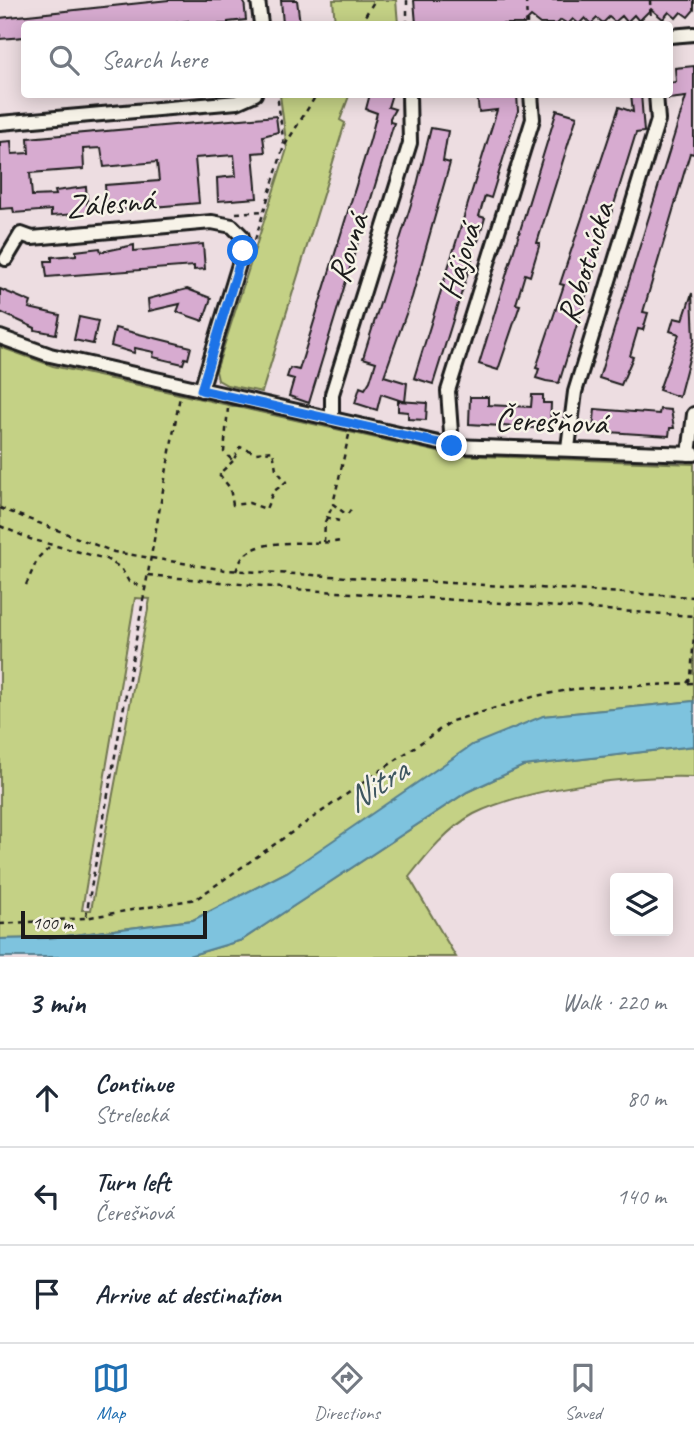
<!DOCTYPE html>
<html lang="en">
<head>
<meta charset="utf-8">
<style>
  body { margin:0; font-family:Caveat,sans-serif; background:#f2f2f3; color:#1f2937 }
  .controls { position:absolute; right:21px; bottom:21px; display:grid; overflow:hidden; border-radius:7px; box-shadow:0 4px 18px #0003 }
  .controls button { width:63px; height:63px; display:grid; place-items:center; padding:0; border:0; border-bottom:2px solid #e0e1e3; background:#fff; color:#1f2937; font:35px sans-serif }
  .scale { position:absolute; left:21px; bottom:18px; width:186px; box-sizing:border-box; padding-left:7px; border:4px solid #1c1c1c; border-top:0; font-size:19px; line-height:24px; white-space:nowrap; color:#1c1c1c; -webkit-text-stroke:5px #f7f3e8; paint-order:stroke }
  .stop { position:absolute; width:21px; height:21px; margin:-16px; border:5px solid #1a73e8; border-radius:50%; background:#fff }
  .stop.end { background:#1a73e8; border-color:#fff; box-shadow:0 2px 7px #0008 }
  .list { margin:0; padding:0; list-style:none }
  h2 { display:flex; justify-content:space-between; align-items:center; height:91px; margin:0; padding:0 28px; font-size:30px }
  h2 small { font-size:23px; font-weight:400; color:#747a83 }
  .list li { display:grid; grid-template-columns:46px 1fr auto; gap:21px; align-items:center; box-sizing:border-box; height:98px; padding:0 28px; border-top:2px solid #e0e1e3 }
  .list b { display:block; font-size:26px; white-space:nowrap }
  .list p { margin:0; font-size:23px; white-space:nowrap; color:#747a83 }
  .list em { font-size:23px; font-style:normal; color:#747a83 }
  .icon { flex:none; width:38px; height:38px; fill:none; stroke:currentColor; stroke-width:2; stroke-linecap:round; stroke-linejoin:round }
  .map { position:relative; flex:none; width:694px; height:957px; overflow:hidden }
  .search { position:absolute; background:#fff; box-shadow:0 4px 18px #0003; left:21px; right:21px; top:21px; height:77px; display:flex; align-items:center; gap:18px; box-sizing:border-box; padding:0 24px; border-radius:7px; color:#747a83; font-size:26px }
  .sheet { height:385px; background:#fff }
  nav { display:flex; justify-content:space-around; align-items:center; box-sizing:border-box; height:98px; border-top:2px solid #e0e1e3; background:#fff; font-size:19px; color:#747a83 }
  nav a { display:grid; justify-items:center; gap:4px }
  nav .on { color:#1f6fb2 }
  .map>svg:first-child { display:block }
</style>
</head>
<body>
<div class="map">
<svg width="694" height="957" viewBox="0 0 694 957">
  <rect width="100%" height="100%" fill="#eddde1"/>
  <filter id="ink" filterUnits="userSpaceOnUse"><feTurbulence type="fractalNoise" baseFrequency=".0143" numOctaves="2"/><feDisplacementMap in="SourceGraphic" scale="14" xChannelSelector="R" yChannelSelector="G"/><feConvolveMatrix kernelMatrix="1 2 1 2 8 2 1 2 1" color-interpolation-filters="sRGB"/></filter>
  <g filter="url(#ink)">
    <g fill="#c4d185" stroke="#707650" stroke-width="2" fill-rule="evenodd">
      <path d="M333,0H396L398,24H335Z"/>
      <path d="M280,95L349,96L340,120L345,123L262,392L227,385L218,380L216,371L287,149Z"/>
      <path d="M0,347L53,366L452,455L694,464V701L543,716L287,872L193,920L50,938L0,939ZM135,598L150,599L91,910H82Z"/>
      <path d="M694,746V777C633,775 529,787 474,814C448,828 427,854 409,877L456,957H185L242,940L467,792L523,766Z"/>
    </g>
    <path fill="#7ec3de" stroke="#578090" stroke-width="2" d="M694,701V746L523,766L467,792L242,940L185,957H0V939L50,938L193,920L287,872L472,745L543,716Z"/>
    <g fill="#d7abd0" stroke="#1c1c1c" stroke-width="2">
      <path d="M169,0H244L246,20L228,22V24H188V21L169,24H24V37L0,39V18Z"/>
      <path d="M281,0H297L300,24H283Z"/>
      <path d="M414,0H694V10L688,17L681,12L676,18L669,12L663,19L651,9L639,21L634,15L627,22L622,16L615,22L609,17L603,23L597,18L591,24L585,18L579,24L573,19L568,24L561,20L557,24H540L531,17L524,24H416Z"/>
      <path d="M694,66V154L690,153L643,312L648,313L643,330L638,329L630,356L633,357L621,385L599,378L686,97L669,99V83L676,82L675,68Z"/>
      <path d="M370,94H392L388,107L395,109L390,118V122L394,123L309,403L289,396L294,379L287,377L290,368L299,370L370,140L377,113L366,109Z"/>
      <path d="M477,94H517L518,111L491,198L485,196L479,216L485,218L478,241L474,240L468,258L472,259L433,384L414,378L497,110L479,112Z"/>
      <path d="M631,94H641L644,132L636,133L559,383L546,381L536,378L539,369L536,368L564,285L560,284L619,107L633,112Z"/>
      <path d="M557,110L577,116L537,243H540L530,276L525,274L516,304L520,305L498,370L479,364Z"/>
      <path d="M276,116L278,132L263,136L265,152L253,153L257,198L218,201L217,178L236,176L234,155L195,158L199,203L107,211L105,185L159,181L157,162L104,167L101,148L83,149L84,169L30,173L32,196L56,195L55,191L86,187L88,213L51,216V210L14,213L13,208L0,209V142L11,141L12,154L29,153L28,138Z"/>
      <path d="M431,128L448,131L443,161L450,163L412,297L384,376L407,383L405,402L381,394L377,410L355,403L360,387L365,389L370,381L376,362L363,358L417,185Z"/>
      <path d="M203,244L205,269L194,270V266L47,277L45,261H52V257L76,255V251L100,248L101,252L134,245V251Z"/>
      <path d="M0,289L31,302L29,308L60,315L56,334L35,330V328L0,312Z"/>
      <path d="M187,289L211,298L203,321L177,312L180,304L149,311L148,299Z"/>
      <path d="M692,293L694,340L679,397L659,390L679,334L670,331L674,318L683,320Z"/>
      <path d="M79,317L98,321L93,344L74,340Z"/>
      <path d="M115,328L191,347L188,359L185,358L183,364L153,357L154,352L135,348L134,353L111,346Z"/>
      <path d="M532,395H543V403H551L550,429L469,424L470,397H488V405L531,407Z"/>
      <path d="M398,401L427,403L426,420L408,419V412L398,411Z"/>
      <path d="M595,409L659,414L660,409L671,410L674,428H670L669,436L593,431Z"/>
    </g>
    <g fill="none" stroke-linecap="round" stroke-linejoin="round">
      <defs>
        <g id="minor">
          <path d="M258,0L261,24"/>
          <path d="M670,36L694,34"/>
          <path d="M0,123L237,102L255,94"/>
          <path d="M6,259L21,234L32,238L212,222L232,226L242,236L243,251L201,390"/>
          <path d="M0,337L50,355L452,446L694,454"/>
          <path d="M332,418V394L410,143L409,94"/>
          <path d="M452,446L448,391L533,119L531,94"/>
          <path d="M568,448L575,392L658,120L656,94"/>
          <path d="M689,454L694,414"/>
        </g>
      </defs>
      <use href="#minor" stroke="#1c1c1c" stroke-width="18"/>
      <g stroke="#1c1c1c" stroke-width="2.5" stroke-dasharray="5 5" stroke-linecap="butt">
        <path d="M407,0V24"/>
        <path d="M526,0L527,24"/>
        <path d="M650,0L651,24"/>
        <path d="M360,24L375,0"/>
        <path d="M285,145L317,94"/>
        <path d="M236,213L264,211"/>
        <path d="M255,240L284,146L277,94"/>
        <path d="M228,408L224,452L233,461L240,447L256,453L273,451L276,469L286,482L273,492L266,509L249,503L233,505L230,488L219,474L233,461"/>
        <path d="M349,435L333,504L347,515L352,508"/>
        <path d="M0,508L114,552L226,570L694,597"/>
        <path d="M326,517L339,521"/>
        <path d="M0,526L30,539L106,559L121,568L129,582L144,587"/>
        <path d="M324,542L325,522L333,505"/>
        <path d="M236,571C238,566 241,559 244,556C262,536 316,546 340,541"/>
        <path d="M148,575L293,589L694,616"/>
        <path d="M26,585L38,558L51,545"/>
        <path d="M687,683L691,678L694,634"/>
        <path d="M86,916L180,396"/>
        <path d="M0,924L85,918L196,899L452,721L536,696L574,689L694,683"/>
      </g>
      <use href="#minor" stroke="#f7f3e8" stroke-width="12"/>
    </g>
  </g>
  <g fill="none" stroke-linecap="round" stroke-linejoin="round" filter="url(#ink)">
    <path stroke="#1a73e8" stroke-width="9" d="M243,251L201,390L452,446"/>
  </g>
  <g text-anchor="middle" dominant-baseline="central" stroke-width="5" stroke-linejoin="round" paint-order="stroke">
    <g font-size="33" fill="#1c1c1c" stroke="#f7f3e8">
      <text transform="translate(110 203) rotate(-5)">Zálesná</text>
      <text transform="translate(348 248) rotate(-73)">Rovná</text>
      <text transform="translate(459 261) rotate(-73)">Hájová</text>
      <text transform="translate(585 263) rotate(-73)">Robotnícka</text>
      <text transform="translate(551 421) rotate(2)">Čerešňová</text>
    </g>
    <g font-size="35" font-style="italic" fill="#3e5660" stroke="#f7f3e8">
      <text transform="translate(376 785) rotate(-33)">Nitra</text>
    </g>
  </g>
</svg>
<div class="controls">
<button><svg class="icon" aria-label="layers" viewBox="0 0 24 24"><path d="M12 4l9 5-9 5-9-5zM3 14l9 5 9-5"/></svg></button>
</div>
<div class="scale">100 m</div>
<div class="stop" style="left:243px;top:251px"></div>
<div class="stop end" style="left:452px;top:446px"></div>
<div class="search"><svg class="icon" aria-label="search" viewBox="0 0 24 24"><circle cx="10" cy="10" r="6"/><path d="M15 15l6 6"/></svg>Search here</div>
</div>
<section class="sheet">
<h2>3 min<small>Walk · 220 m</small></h2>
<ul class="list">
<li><svg class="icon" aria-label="ahead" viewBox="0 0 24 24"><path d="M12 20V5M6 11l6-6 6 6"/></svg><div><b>Continue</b><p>Strelecká</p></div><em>80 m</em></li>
<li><svg class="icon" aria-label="left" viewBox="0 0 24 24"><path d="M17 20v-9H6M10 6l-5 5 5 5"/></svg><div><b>Turn left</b><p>Čerešňová</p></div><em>140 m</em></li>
<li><svg class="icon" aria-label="arrive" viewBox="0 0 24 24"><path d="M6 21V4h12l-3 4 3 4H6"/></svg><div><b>Arrive at destination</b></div></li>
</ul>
</section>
<nav>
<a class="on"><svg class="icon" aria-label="map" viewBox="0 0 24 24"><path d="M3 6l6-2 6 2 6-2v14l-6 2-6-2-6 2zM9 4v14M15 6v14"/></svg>Map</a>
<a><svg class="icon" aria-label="directions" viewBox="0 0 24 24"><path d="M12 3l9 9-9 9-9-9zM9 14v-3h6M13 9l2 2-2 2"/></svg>Directions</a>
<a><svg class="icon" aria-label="saved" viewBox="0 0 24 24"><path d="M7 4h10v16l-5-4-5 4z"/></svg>Saved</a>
</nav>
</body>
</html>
